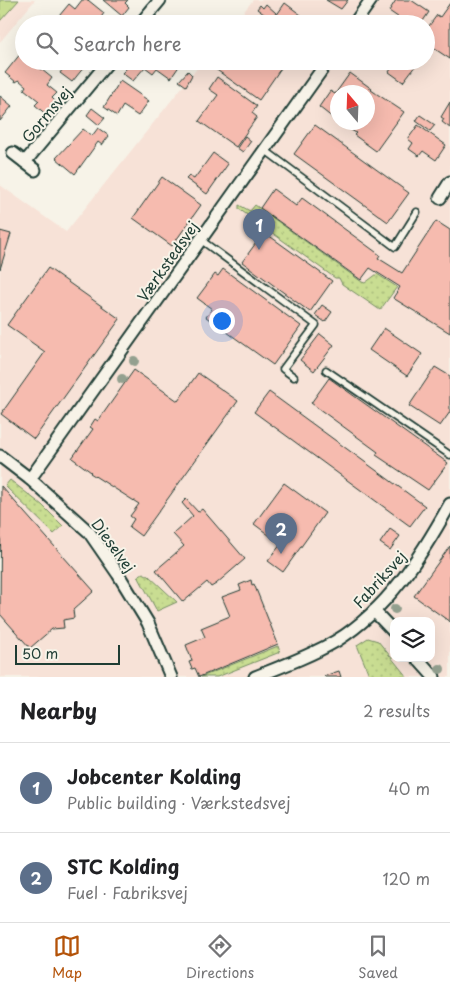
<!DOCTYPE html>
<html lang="en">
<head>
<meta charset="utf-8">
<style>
  body { margin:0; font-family:"Playpen Sans",sans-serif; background:#f6f6f6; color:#202124 }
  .controls { position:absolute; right:15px; bottom:15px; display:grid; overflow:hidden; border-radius:10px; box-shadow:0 5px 20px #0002 }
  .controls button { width:45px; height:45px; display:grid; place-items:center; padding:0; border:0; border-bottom:1px solid #e0e0e0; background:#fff; color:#202124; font:25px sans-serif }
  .compass { position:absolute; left:330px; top:85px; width:45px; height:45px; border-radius:50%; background:#fff; box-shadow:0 5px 20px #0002; rotate:341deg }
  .scale { position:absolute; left:15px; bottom:12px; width:105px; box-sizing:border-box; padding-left:5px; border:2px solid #1f3d34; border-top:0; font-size:14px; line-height:18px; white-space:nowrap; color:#1f3d34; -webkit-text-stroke:4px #f7f3e8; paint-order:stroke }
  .you { position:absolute; left:221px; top:320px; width:18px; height:18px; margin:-12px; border:4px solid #fff; border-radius:50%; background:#1a73e8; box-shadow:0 0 0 8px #1a73e833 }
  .badge { display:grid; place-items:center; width:32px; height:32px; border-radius:50%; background:#b45309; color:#fff; font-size:16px; font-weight:700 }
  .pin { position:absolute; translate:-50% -41px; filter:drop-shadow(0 1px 2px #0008) }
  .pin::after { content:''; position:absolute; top:26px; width:18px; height:15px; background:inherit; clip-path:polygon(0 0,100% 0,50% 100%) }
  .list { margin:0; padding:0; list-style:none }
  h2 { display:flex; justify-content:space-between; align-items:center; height:65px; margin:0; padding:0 20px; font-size:21px }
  h2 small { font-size:16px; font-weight:400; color:#757577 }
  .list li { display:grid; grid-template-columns:32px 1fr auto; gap:15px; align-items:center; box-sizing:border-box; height:90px; padding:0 20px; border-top:1px solid #e0e0e0 }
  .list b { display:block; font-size:19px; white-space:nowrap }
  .list p { margin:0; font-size:16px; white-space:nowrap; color:#757577 }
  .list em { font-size:16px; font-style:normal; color:#757577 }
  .icon { flex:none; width:28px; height:28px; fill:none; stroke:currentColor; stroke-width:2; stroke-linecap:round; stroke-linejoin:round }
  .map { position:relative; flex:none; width:450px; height:677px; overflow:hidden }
  .search { position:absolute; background:#fff; box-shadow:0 5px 20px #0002; left:15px; right:15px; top:15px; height:55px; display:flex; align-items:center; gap:12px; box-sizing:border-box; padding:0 18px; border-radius:28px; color:#757577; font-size:19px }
  .sheet { height:245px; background:#fff }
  nav { display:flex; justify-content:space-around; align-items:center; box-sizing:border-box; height:70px; border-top:1px solid #e0e0e0; background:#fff; font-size:14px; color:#757577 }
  nav a { display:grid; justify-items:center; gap:2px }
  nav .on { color:#b45309 }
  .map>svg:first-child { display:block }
</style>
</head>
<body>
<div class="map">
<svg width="450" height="677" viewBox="0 0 450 677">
  <defs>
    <pattern id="grass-dots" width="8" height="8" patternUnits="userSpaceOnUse" patternTransform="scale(1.25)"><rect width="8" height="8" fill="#c9dd92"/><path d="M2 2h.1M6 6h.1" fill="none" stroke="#acbf7e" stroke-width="1.8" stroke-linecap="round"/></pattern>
  </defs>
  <rect width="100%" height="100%" fill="#f7f3e8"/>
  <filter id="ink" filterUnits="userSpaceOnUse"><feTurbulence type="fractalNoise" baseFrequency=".02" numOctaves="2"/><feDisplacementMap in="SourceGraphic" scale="10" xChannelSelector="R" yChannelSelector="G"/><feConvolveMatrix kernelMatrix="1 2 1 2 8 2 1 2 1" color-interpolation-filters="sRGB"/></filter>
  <g filter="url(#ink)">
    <g fill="#f7e2d7" fill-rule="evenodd">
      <path d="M0,0H35L0,42Z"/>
      <path d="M253,0H450V677H0V185L66,232L203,61H426V24H234ZM338,92H368V122H338ZM394,621H431V658H394Z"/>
    </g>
    <g fill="url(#grass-dots)" stroke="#748d63">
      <path d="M239,205L250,211L255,205L362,282L365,283L377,274L397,287L380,310L342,284L339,278H335L239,209Z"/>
      <path d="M10,480L42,505L63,526L54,534L5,486Z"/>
      <path d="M143,573L149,576L177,602L157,611L138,576Z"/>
      <path d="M368,638L378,641L407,677H370L357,645Z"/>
      <path d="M278,646L280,652L217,677H201Z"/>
    </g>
    <path fill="#c9dd92" stroke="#748d63" d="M0,0H19L0,21Z"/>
    <g fill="#f6bbaf" stroke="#1f3d34">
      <path d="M82,0H88L104,13L100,19L104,24H69L59,16L69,4L75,9Z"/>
      <path d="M103,0H128L125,3L129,7L122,16Z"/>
      <path d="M326,0H348L341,9Z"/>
      <path d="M396,0H411L429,12L421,24H408L389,11Z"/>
      <path d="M285,3L313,24H281L274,19Z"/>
      <path d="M450,3V59L426,43V30L437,15L440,17Z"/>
      <path d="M266,4L276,13L270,24L266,20L268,17L257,9L260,5L263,8Z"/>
      <path d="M47,16L57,24H41Z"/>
      <path d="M21,53H24V61H31L52,78L47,85L57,93L52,98L58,104L48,116L35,105L39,101L24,89L26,86L19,80L16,82L5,73Z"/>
      <path d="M58,61H89L72,82L60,73L62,70L55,65Z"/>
      <path d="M134,61H180L182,62L171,78L157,68L153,73L145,67L133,81L122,73Z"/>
      <path d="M204,61H272L281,68L259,100Z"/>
      <path d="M396,61H419L403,82L389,72Z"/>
      <path d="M188,71L192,75L186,86L179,81Z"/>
      <path d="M350,73L372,89L371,90L404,112L376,151L354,135L356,133L338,122H368V92H338V122L319,107L330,91L335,94Z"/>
      <path d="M217,77L257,106L252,113L257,117L236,147L199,121L218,95L209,89Z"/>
      <path d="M120,81L149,101L138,116L123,106L117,116L104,107Z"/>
      <path d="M0,96L12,106L0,121Z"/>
      <path d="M450,102V128L442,122L444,119L441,117Z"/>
      <path d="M92,108L105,118L99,125L87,115Z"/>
      <path d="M420,115L435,125L430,131L416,121Z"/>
      <path d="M315,125L409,193L388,222L294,154Z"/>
      <path d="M418,125L446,145L436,160L423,151L419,156L409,149L413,143L408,139Z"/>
      <path d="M98,128L109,136L102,145L98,142L75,174L56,158L83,129L92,136Z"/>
      <path d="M245,136L251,141L243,152L237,148Z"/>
      <path d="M213,153L228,164L207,194L186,179L189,176L194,179Z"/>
      <path d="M162,177L201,205L172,246L133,218Z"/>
      <path d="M273,189L296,206L302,198L380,255L378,258L402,273L436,221L450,230V333L393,298L400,287L370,268L361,280L260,208Z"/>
      <path d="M0,231L11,234L0,269Z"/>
      <path d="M264,232L332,281L310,312L242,262Z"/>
      <path d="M48,268L120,319L34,439L1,414L45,352L7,325Z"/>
      <path d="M223,269L301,326L273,365L206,317L212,309L197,298L215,274L218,276Z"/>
      <path d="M322,305L332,312L325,322L315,315Z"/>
      <path d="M384,328L422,354L407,376L369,350Z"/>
      <path d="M320,334L334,345L314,371L300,360Z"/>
      <path d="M435,367L450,376V412L440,426L409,406Z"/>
      <path d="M134,370L178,401L198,373L238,401L141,536L129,527L134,519L130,516L139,504L90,473L91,472L72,458L93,429L90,427L95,419L98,421Z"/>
      <path d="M329,378L448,463L428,490L376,455L378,452L311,403Z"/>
      <path d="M269,392L425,506L410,526L254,412Z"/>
      <path d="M284,483L325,513L283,572L268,561L281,544L254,524Z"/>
      <path d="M1,486L94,591L73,610L74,618L63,620L64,628L52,629L30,648L0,614Z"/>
      <path d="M186,499L198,512L202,509L245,559L216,584L211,587L207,582L183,602L156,570L184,546L173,534L193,516L182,503Z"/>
      <path d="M390,529L400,536L390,550L380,543Z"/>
      <path d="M450,546V622L414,596Z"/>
      <path d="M251,580L252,585L254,584L278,644L199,677L195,668L192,669L189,662L192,661L186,645L205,637L201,628L230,616L222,597L241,590L239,585Z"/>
      <path d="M339,671L341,677H325L324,676Z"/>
    </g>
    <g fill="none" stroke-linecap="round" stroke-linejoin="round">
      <defs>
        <g id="service">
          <path d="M265,150L395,247L417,212"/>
          <path d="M201,240L316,325L283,369L294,377"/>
          <path d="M326,370L450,455"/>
        </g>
        <g id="minor">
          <path d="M140,24L160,0"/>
          <path d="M354,24L371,0"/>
          <path d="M13,153L35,170"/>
          <path d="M25,162L109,61"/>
          <path d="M440,198L450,182"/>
          <path d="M0,456L30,479L89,532L118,574L148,623L171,677"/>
          <path d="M30,479L328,61"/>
          <path d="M374,611L394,632"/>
          <path d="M417,658L434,677"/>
          <path d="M255,677C283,666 310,656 336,641C388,609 421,556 450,504"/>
        </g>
      </defs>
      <use href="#service" stroke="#1f3d34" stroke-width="9"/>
      <use href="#minor" stroke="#1f3d34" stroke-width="15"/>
      <use href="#service" stroke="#f7f3e8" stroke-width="5.5"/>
      <use href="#minor" stroke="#f7f3e8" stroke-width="11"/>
    </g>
    <g fill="#93a08f">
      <circle cx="134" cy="361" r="5"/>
      <circle cx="122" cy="379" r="5"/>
      <circle cx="395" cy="609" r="5"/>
      <circle cx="440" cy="669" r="5"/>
    </g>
  </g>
  <g text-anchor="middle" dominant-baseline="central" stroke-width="4" stroke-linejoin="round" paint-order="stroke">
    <g font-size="15" fill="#1f3d34" stroke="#f7f3e8">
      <text transform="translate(46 114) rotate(-50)">Gormsvej</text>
      <text transform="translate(167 261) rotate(-55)">Værkstedsvej</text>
      <text transform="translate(114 545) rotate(54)">Dieselvej</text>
      <text transform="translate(379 579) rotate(-48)">Fabriksvej</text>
    </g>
  </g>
</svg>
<div class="controls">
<button><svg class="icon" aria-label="layers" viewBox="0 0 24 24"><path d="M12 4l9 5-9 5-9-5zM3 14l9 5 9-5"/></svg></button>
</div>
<svg class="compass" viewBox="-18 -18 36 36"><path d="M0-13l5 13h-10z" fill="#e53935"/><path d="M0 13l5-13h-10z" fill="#757577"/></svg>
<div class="scale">50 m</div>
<div class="you"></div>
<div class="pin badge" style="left:259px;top:250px;background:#5c6f8a">1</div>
<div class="pin badge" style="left:281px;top:554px;background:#5c6f8a">2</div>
<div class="search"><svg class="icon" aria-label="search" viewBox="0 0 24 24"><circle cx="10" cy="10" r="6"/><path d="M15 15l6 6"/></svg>Search here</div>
</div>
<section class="sheet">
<h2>Nearby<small>2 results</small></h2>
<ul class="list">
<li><span class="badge" style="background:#5c6f8a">1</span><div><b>Jobcenter Kolding</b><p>Public building · Værkstedsvej</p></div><em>40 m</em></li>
<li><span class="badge" style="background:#5c6f8a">2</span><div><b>STC Kolding</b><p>Fuel · Fabriksvej</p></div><em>120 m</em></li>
</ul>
</section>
<nav>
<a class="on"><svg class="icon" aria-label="map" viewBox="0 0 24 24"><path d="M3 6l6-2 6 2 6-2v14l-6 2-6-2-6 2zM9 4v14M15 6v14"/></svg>Map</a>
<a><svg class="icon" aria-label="directions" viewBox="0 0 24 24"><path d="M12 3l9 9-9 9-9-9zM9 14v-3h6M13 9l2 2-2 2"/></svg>Directions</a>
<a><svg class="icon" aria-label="saved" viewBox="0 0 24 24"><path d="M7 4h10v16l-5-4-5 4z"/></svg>Saved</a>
</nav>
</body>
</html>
